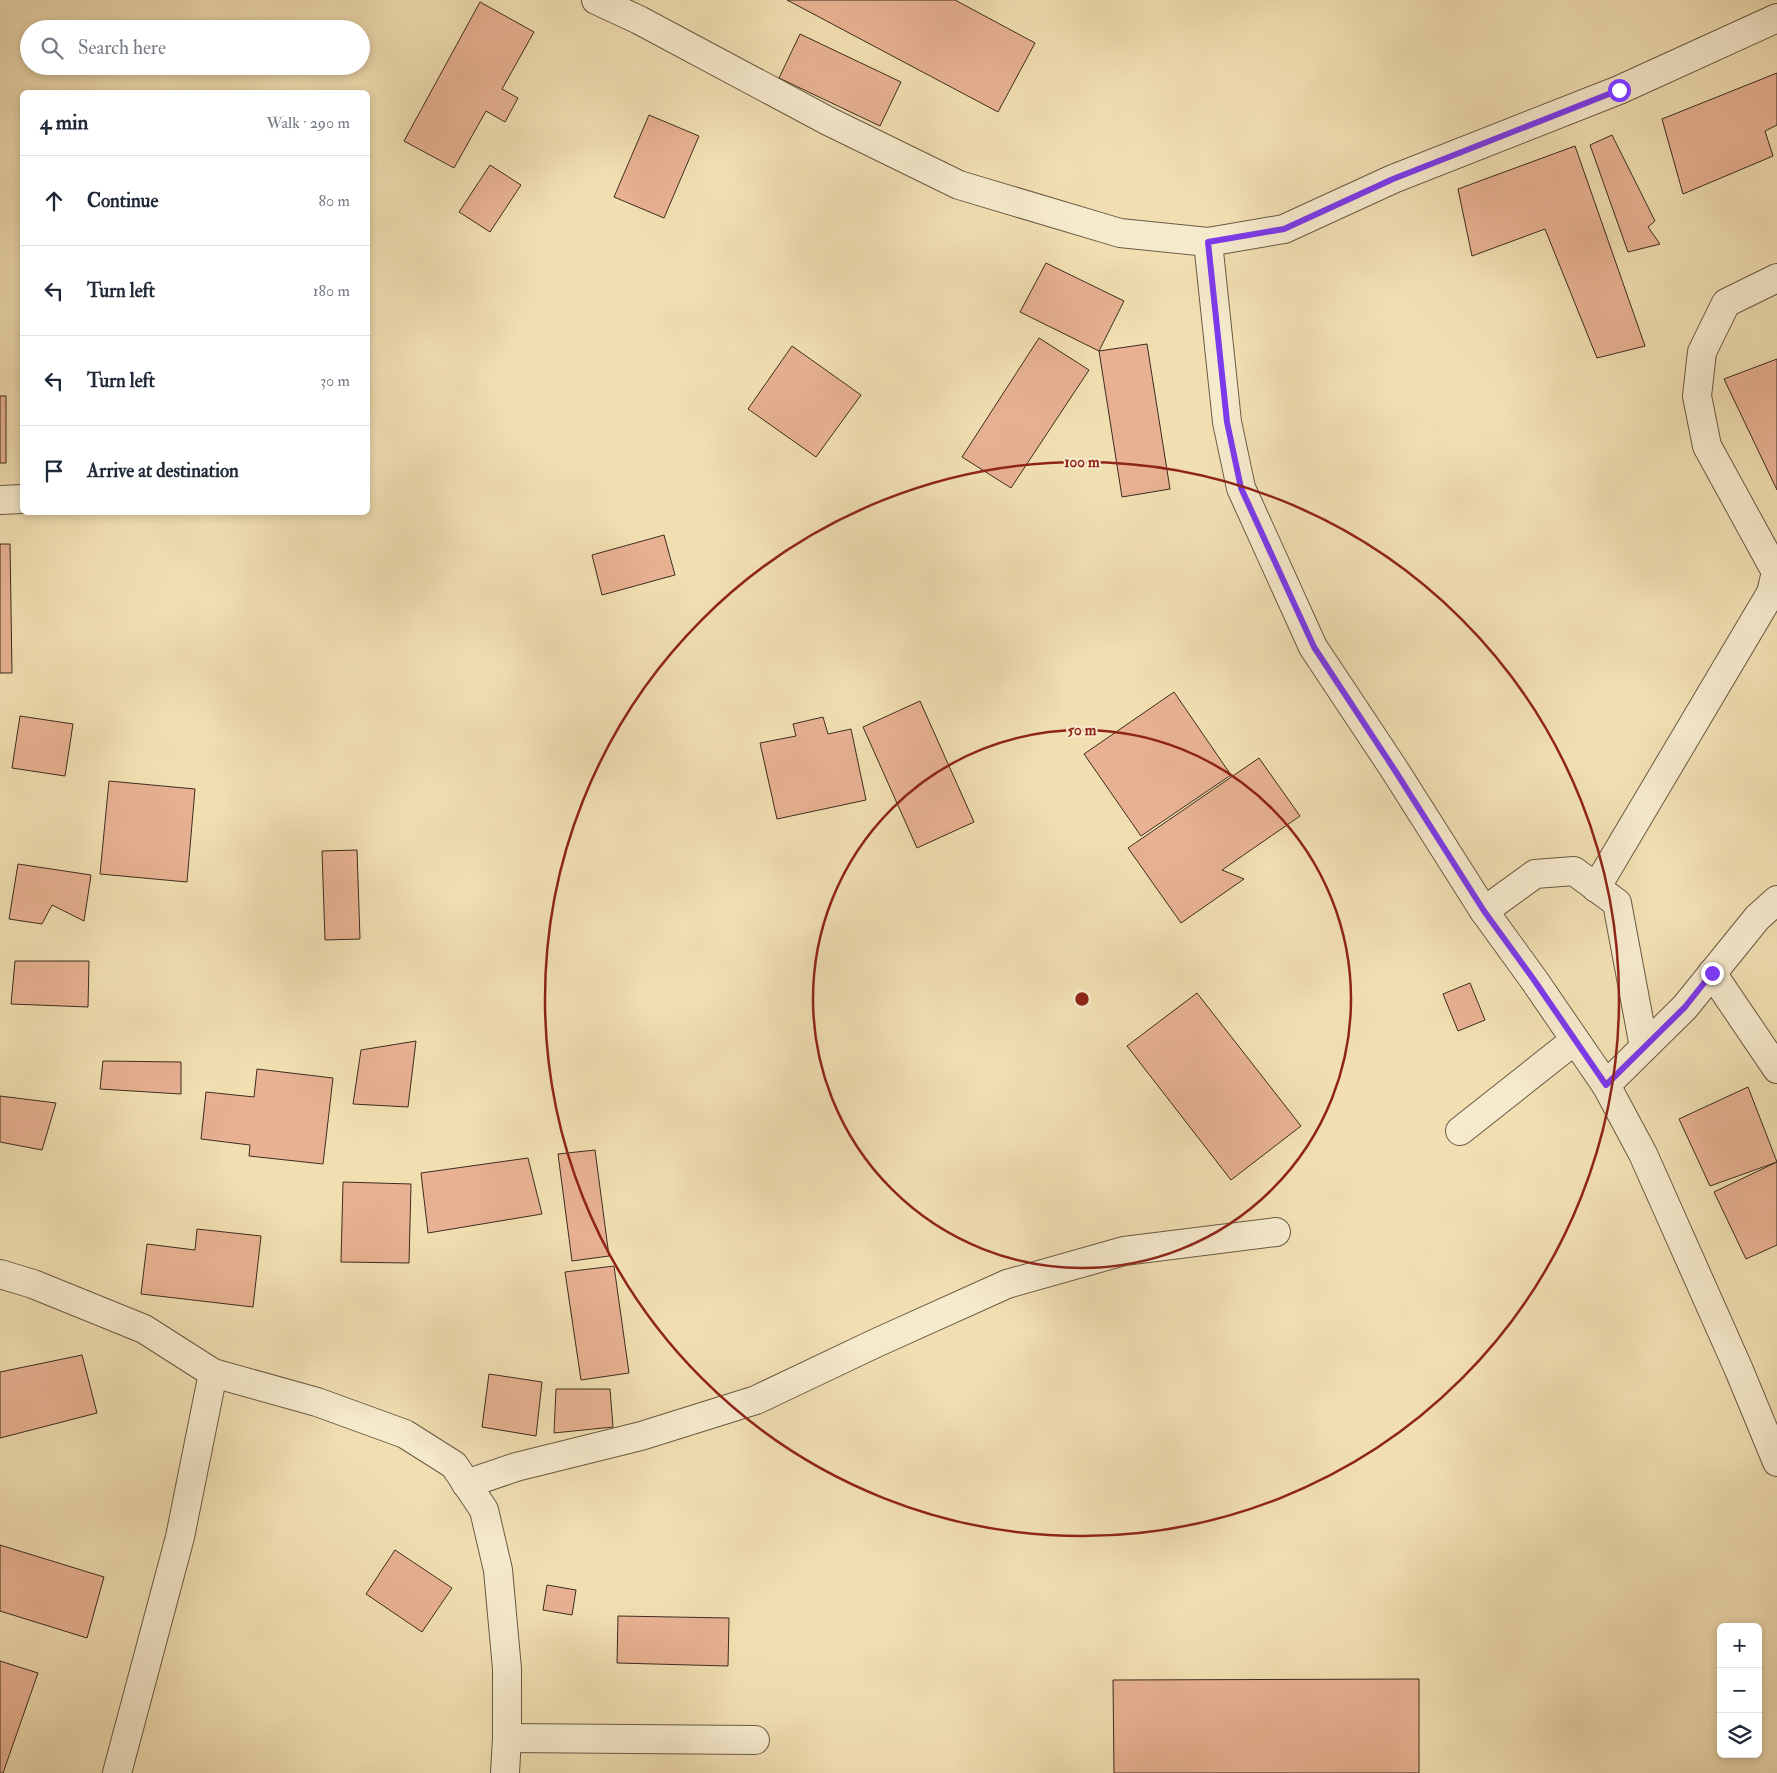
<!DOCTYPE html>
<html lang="en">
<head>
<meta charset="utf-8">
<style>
  body { margin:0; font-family:"IM FELL Double Pica",serif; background:#f6f6f7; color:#1f2937 }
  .controls { position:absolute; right:15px; bottom:15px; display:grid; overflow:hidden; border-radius:8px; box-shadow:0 2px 8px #0003 }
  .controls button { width:45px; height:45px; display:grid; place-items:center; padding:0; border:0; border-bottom:1px solid #e0e1e3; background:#fff; color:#1f2937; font:25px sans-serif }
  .stop { position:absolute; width:15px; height:15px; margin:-11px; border:4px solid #7c3aed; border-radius:50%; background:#fff }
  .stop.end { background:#7c3aed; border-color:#fff; box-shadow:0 1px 5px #0008 }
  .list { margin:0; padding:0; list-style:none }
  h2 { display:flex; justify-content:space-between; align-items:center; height:65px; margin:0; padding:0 20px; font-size:21px }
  h2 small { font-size:16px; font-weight:400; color:#747a83 }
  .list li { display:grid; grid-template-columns:32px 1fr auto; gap:15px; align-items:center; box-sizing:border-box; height:90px; padding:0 20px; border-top:1px solid #e0e1e3 }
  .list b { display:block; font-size:19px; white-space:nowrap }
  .list em { font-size:16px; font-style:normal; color:#747a83 }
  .icon { flex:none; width:28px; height:28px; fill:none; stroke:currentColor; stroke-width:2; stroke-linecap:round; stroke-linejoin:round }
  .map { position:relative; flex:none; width:1777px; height:1773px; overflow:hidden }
  .search { position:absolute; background:#fff; box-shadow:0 2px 8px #0003; left:20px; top:20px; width:350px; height:55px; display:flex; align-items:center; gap:12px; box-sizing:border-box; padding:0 18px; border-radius:28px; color:#747a83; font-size:19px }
  .panel { position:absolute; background:#fff; box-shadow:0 2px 8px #0003; left:20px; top:90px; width:350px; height:425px; border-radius:8px }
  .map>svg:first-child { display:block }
</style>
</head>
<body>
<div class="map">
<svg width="1777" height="1773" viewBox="0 0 1777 1773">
  <rect width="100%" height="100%" fill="#f1dfb2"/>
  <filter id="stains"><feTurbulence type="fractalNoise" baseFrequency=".004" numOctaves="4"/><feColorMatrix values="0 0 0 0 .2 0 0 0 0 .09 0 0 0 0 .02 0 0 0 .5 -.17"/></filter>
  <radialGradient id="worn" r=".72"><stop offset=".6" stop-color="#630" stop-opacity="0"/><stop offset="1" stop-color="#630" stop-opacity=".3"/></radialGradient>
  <g fill="#e8b292" stroke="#3c2c1e">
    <path d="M787,0H955L1035,43L998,112Z"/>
    <path d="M480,2L534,32L502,89L518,98L505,122L486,111L454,168L404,141Z"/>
    <path d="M800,34L901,82L880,126L779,78Z"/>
    <path d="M1777,73V125L1765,131L1773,156L1683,194L1662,119Z"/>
    <path d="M649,115L699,136L664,218L614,197Z"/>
    <path d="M1612,135L1655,221L1648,227L1660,244L1628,252L1590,145Z"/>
    <path d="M1575,146L1645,346L1597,358L1545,229L1472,256L1458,189Z"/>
    <path d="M490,165L521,185L490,232L459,212Z"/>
    <path d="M1046,263L1124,301L1099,351L1020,312Z"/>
    <path d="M1039,338L1089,370L1011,488L962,457Z"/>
    <path d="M1147,344L1170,489L1122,497L1099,351Z"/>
    <path d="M792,346L861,395L816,457L748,409Z"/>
    <path d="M1777,359V490L1724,379Z"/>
    <rect x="0" y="396" width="6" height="67"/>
    <path d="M664,535L675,575L602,595L592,555Z"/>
    <path d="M0,544H10L12,673H0Z"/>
    <path d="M1174,692L1231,775L1141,836L1084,754Z"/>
    <path d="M920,701L974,822L917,848L863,727Z"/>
    <path d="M20,716L73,724L65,776L12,768Z"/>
    <path d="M823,717L828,734L851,729L866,800L777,819L760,743L796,736L793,724Z"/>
    <path d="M1259,758L1300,816L1222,870L1244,879L1181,923L1128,848Z"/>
    <path d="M109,781L195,789L187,882L100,874Z"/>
    <path d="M357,850L360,939L325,940L322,851Z"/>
    <path d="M18,864L91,875L84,921L52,905L42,924L9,919Z"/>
    <path d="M15,961H89L88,1007L11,1004Z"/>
    <path d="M1470,983L1485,1020L1458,1031L1443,994Z"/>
    <path d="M1197,993L1301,1126L1231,1180L1127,1046Z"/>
    <path d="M416,1041L408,1107L353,1104L361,1050Z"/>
    <path d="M103,1061L181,1062V1094L100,1089Z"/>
    <path d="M257,1069L333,1078L323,1164L249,1156L250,1145L201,1139L206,1092L254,1097Z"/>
    <path d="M1748,1087L1777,1162L1710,1186L1679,1119Z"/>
    <path d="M0,1096L56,1103L42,1150L0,1142Z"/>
    <path d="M595,1150L609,1256L572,1261L558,1154Z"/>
    <path d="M528,1158L542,1214L428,1233L421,1173Z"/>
    <path d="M1777,1162V1245L1746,1259L1714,1192Z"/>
    <path d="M343,1182L411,1184L409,1263L341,1262Z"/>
    <path d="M197,1229L261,1236L253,1307L141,1294L147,1244L195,1250Z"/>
    <path d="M614,1266L629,1373L581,1380L565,1272Z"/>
    <path d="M82,1355L97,1413L0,1438V1372Z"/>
    <path d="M489,1374L542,1382L536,1436L482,1427Z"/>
    <path d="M556,1389H610L613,1427L554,1433Z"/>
    <path d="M0,1545L104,1577L87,1638L0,1611Z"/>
    <path d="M395,1550L452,1588L422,1632L366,1594Z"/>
    <path d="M547,1585L576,1590L572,1615L543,1610Z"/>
    <path d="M618,1616L729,1618L728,1666L617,1663Z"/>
    <path d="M0,1661L38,1673L3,1773H0Z"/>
    <path d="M1419,1679V1773H1114L1113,1680Z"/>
  </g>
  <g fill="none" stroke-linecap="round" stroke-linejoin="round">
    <defs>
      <g id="street">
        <path d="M596,0L639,20L828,121L959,185L1120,233L1208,242L1284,229L1393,179L1619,90L1777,18"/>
        <path d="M1208,242L1227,422L1241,488L1313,647L1394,769L1484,911L1534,980L1606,1085L1643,1154L1739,1370L1777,1462"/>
        <path d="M0,500L22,499"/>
        <path d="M1596,888L1771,593L1776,572L1707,446L1697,396L1702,352L1726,303L1777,278"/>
        <path d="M1484,911L1535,874L1574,871L1617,903L1644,1047"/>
        <path d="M1712,973L1777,1069"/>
        <path d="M1606,1085L1685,1007L1757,918L1777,900"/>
        <path d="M1460,1131L1575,1040"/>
        <path d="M0,1274L33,1284L144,1329L213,1373L317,1402L405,1434L454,1465L484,1510L498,1570L507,1669V1738L505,1773"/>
        <path d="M466,1484L516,1467L641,1436L756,1400L876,1343L1007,1284L1124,1251L1276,1232"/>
        <path d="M507,1738L755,1740"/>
        <path d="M117,1773L180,1537L213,1373"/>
      </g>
    </defs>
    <use href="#street" stroke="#695943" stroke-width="30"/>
    <use href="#street" stroke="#f6eacd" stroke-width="28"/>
  </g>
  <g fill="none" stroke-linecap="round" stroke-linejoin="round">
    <path stroke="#7c3aed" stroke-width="6" d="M1619,90L1393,179L1284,229L1208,242L1227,422L1241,488L1314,647L1394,769L1484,911L1534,980L1606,1085L1685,1007L1712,973"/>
  </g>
  <g fill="none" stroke="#8f2418" stroke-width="2.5">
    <circle cx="1082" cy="999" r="269"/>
    <circle cx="1082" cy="999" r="537"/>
  </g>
  <circle cx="1082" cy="999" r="8" fill="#8f2418" stroke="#f6eacd" stroke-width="2.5"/>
  <g font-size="15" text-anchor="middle" font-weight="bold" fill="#8f2418" stroke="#f6eacd" stroke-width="4" stroke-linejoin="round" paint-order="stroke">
    <text x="1082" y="467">100 m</text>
    <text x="1082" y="735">50 m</text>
  </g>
  <rect width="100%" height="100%" filter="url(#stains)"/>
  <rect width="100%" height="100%" fill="url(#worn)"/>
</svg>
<div class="controls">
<button>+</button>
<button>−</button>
<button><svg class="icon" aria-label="layers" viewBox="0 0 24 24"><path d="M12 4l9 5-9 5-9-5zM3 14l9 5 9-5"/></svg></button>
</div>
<div class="stop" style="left:1619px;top:90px"></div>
<div class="stop end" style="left:1712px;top:973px"></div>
<div class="search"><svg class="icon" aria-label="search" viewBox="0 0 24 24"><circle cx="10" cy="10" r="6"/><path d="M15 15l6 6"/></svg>Search here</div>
<section class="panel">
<h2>4 min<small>Walk · 290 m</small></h2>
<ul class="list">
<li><svg class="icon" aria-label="ahead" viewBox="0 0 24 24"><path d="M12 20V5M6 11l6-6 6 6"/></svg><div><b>Continue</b></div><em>80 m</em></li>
<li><svg class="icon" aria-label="left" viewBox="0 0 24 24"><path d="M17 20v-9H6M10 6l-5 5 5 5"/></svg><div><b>Turn left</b></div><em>180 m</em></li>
<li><svg class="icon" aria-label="left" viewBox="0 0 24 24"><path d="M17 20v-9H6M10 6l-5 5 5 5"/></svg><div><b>Turn left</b></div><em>30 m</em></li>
<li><svg class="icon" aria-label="arrive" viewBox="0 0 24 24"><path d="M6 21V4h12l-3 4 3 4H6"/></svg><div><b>Arrive at destination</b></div></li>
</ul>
</section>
</div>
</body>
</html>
